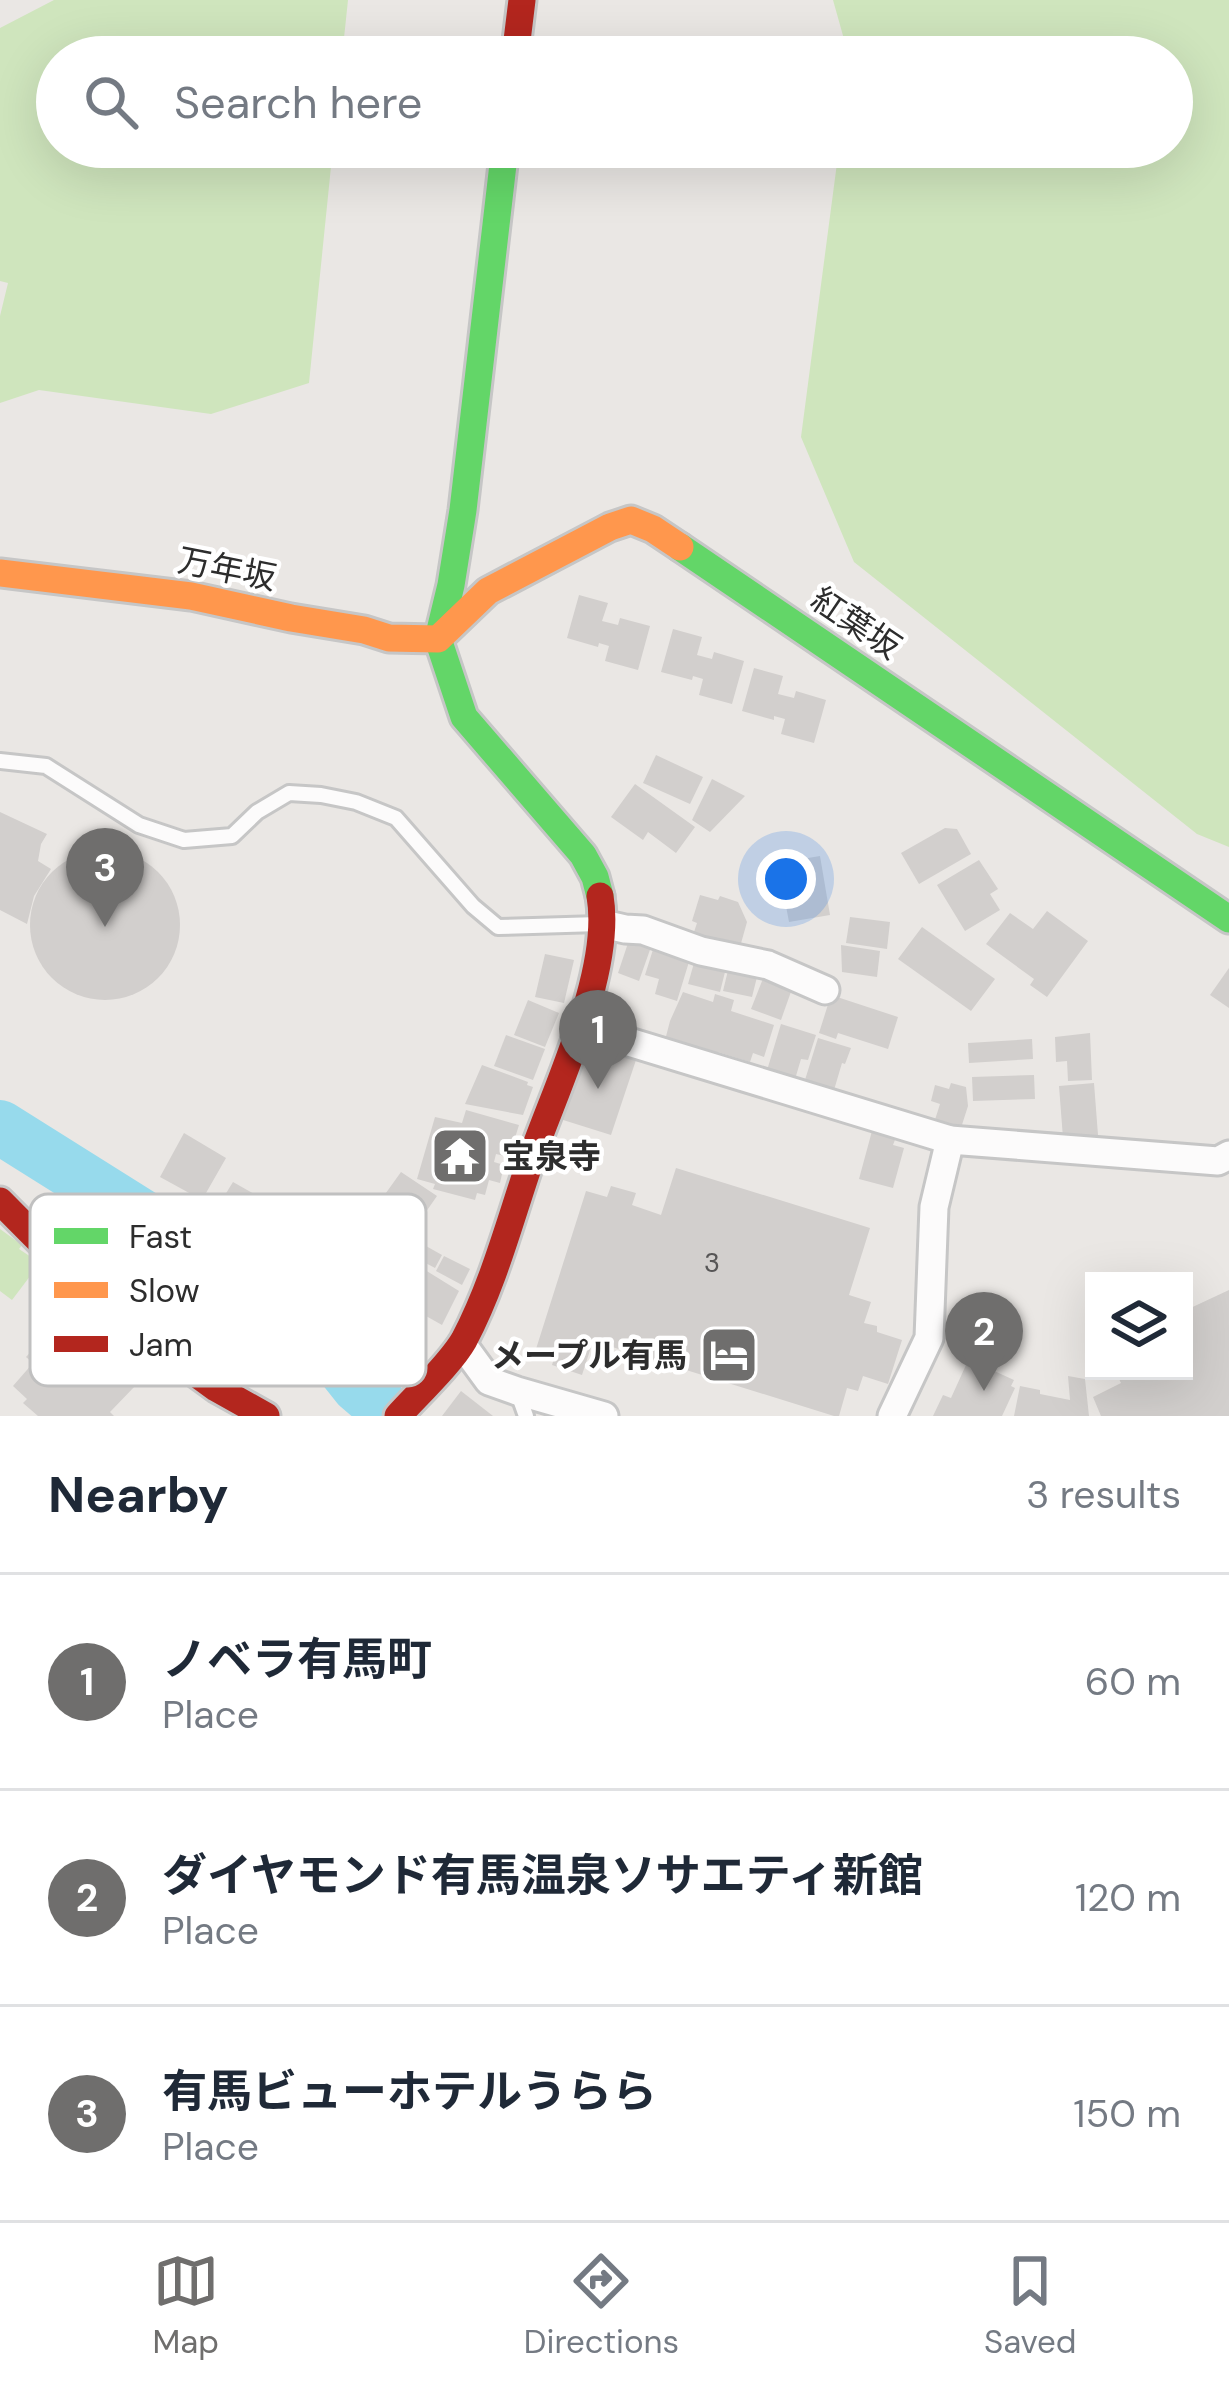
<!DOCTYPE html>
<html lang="en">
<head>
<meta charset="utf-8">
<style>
  body { margin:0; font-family:"DM Sans","Noto Sans JP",sans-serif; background:#f2f2f3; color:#1f2937 }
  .controls { position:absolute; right:36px; bottom:36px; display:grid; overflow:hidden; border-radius:0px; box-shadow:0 12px 48px #0002 }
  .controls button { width:108px; height:108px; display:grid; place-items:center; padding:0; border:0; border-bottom:3px solid #e0e1e3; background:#fff; color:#1f2937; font:60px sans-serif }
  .you { position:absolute; left:786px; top:879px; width:42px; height:42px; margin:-30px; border:9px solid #fff; border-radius:50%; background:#1a73e8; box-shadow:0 0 0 18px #1a73e833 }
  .badge { display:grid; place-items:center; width:78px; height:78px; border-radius:50%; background:#6f6e6d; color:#fff; font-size:39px; font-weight:700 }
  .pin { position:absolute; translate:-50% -99px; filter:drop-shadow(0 3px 6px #0008) }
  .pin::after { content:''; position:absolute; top:63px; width:42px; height:36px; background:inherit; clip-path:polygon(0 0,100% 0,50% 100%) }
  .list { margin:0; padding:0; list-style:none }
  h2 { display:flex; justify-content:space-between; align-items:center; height:156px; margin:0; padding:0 48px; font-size:51px }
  h2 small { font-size:39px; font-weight:400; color:#747a83 }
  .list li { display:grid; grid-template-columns:78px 1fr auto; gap:36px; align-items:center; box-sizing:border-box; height:216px; padding:0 48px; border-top:3px solid #e0e1e3 }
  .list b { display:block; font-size:45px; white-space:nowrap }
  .list p { margin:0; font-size:39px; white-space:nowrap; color:#747a83 }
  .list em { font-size:39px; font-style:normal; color:#747a83 }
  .icon { flex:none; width:66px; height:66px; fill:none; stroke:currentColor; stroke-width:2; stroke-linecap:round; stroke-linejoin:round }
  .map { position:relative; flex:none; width:1229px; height:1416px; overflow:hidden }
  .search { position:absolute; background:#fff; box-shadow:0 12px 48px #0002; left:36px; right:36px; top:36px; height:132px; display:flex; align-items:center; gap:30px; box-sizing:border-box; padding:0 42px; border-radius:66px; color:#747a83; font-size:45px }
  .sheet { height:804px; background:#fff }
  nav { display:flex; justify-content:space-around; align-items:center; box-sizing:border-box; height:168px; border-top:3px solid #e0e1e3; background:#fff; font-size:33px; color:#747a83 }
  nav a { display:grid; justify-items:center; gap:6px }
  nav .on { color:#6f6e6d }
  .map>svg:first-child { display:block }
</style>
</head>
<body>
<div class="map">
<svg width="1229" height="1416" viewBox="0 0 1229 1416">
  <rect width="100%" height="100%" fill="#eae7e4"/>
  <g fill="#cfe5bd">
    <path d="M54,0H348L342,57H57V147H333L309,383L211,414L39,390L0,403V316L8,283L0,281V28Z"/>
    <path d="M833,0H1229V847L1197,834L854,562L801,437L837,163L843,147H1172V57H849Z"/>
    <path d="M0,1229L22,1245L19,1249L40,1263L12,1300L0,1291Z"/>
  </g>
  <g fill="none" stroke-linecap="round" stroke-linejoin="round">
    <path stroke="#97daec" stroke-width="54" d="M0,1127L304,1318L358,1386L393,1416"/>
  </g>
  <g fill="#d2cfcd">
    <path d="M579,595L608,603L602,621L618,625L620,618L650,626L638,670L605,661L609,646L599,643L598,647L567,638Z"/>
    <path d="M673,629L702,637L697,655L712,659L714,652L744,661L732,704L699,695L703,679L693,676L692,680L661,672Z"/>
    <path d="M754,668L783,676L778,694L794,698L796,691L826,700L814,743L781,734L785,719L774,716V720L742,711Z"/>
    <path d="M656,755L703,777L690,804L643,783Z"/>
    <path d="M712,779L745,796L710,832L692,820Z"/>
    <path d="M635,784L695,827L676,853L648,832L643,840L611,817Z"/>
    <path d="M0,812L47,834L41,844L38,861L51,869L34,896L27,924L0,910Z"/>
    <path d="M945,828L957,829L971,854L919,884L901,853Z"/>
    <circle cx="105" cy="925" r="75"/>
    <path d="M820,856L830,915L789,922L778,863Z"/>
    <path d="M979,860L998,889L990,894L1000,910L965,931L937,885Z"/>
    <path d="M700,895L718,900L720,896L738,902L747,922L738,954L691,941L697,923L692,921Z"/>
    <path d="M1047,911L1088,941L1047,997L1030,985L1034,979L986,944L1010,913L1033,929Z"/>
    <path d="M850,917L890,922L887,949L846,943Z"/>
    <path d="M922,927L995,979L971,1011L898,959Z"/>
    <path d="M630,937L652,944L639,981L618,973Z"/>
    <path d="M656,940L692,952L677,1001L655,994L659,979L645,975Z"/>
    <path d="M841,945L880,951L877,977L842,972Z"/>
    <path d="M545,954L574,960L564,1003L535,997Z"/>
    <path d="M696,956L727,964L720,992L688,984Z"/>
    <path d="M730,962L759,969L752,997L723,991Z"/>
    <path d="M1229,968V1008L1210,995Z"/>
    <path d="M764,976L793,986L781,1020L751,1009Z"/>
    <path d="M683,992L713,1002L715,994L734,1000L731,1011L774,1025L764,1057L753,1053L750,1062L718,1052L714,1063L663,1048L670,1021Z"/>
    <path d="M831,995L898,1017L888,1049L838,1033L836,1039L819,1033Z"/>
    <path d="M528,1000L559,1013L545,1047L514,1035Z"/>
    <path d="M781,1024L816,1035L808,1060L801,1059L793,1086L765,1077Z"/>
    <path d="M1090,1033L1092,1080L1068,1081L1067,1061L1056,1062L1055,1037Z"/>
    <path d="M506,1035L545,1049L533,1080L494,1066Z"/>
    <path d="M818,1038L851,1048L845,1064L842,1063L834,1090L805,1080Z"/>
    <path d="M1032,1039L1033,1059L969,1063L968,1043Z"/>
    <path d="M586,1043L636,1060L611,1135L560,1119Z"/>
    <path d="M482,1065L528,1082L527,1085L533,1087L523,1115L465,1104Z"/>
    <path d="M1034,1075L1035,1099L973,1101L972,1077Z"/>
    <path d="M951,1083L966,1087L968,1106L960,1131L934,1123L940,1104L931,1101L935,1085L949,1089Z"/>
    <path d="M1094,1083L1098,1135L1063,1138L1059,1086Z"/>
    <path d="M466,1110L519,1125L509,1157L496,1154L494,1162L504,1165L500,1183L489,1180L485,1195L477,1193L475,1200L433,1189L435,1184L417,1179L435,1117L462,1123Z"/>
    <path d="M872,1131L896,1137L893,1145L904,1148L893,1188L859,1179Z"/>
    <path d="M184,1133L226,1158L202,1200L160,1177Z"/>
    <path d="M676,1168L870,1228L849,1295L871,1302L864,1323L877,1326V1332L902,1340L888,1384L863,1376L858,1391L847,1388L839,1416H834L593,1341L582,1375L552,1365L555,1355L536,1349L586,1191L607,1197L611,1186L636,1193L632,1205L661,1215Z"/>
    <path d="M401,1172L437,1196L400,1249L389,1242L393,1236L368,1218Z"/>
    <path d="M233,1182L263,1199L245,1229L215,1211Z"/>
    <path d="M331,1193L362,1221L346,1239L315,1211Z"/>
    <path d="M426,1246L442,1255L435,1268L418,1259Z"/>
    <path d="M396,1252L459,1291L442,1325L394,1298L377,1276Z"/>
    <path d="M444,1256L470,1269L462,1285L436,1271Z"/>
    <path d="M1229,1290V1416H1101L1093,1397L1121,1383L1115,1371H1184V1311Z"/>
    <path d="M63,1317L136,1385L110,1412L114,1416H38L23,1403L27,1399L13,1386L33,1363L26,1357Z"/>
    <path d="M966,1365L988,1376L992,1370L1014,1380L1011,1386L1015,1388L1002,1416H933L943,1395L951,1398Z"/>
    <path d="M1068,1376L1085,1379L1089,1416H1014L1020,1386L1040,1390V1394L1070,1400Z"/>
    <path d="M461,1391L493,1416H442Z"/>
  </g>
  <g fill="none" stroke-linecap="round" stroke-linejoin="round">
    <defs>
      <g id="lane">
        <path d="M0,761L46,766L139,825L184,840L232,836L257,812L289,793L321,795L356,802L396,818L473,906L498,927L599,924"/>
        <path d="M517,1391L526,1416"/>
      </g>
      <g id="street">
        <path d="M603,924L625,929L643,930L701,951L768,965L825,990"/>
        <path d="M580,1027L950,1140L1218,1161L1229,1155"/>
        <path d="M462,1344L489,1381L517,1391L604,1416"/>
        <path d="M892,1416L929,1338L934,1207L950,1140"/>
      </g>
      <g id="fast">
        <path d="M505,147L463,510L451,585L438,639L464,717L583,855L595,877L600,896"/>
        <path d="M680,547L1229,919"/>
      </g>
      <path id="slow" d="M0,573L191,596L291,618L364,630L389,638L438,639L488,591L610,527L631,520L653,529L680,547"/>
      <g id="jam">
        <path d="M515,57L522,0"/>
        <path d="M0,1201L105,1307L216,1388L266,1416"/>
        <path d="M398,1416C417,1395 451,1363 464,1340C494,1283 510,1220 531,1159C556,1087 613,971 600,896"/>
      </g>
    </defs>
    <use href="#lane" stroke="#c6c6c6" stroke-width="20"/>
    <use href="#street" stroke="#c6c6c6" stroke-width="33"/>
    <use href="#fast" stroke="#c6c6c6" stroke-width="33"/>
    <use href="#slow" stroke="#c6c6c6" stroke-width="33"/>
    <use href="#jam" stroke="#c6c6c6" stroke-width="33"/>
    <use href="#lane" stroke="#fcfbfb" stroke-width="14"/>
    <use href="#street" stroke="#fcfbfb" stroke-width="27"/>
    <use href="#fast" stroke="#63d668" stroke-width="27"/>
    <use href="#slow" stroke="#ff974d" stroke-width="27"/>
    <use href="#jam" stroke="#b3261e" stroke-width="27"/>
  </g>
  <defs>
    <symbol id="temple-square" viewBox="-11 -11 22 22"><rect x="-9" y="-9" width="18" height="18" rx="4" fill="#6f6e6d" stroke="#fff"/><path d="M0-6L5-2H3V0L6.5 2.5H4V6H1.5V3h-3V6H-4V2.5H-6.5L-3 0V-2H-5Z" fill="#fff"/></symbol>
    <symbol id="hotel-square" viewBox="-11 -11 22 22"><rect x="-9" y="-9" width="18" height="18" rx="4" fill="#6f6e6d" stroke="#fff"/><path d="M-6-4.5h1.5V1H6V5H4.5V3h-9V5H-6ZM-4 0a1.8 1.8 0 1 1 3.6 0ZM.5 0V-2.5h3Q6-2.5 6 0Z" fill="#fff"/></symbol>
  </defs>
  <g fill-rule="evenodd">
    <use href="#temple-square" x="427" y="1123" width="66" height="66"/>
    <use href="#hotel-square" x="696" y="1322" width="66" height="66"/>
  </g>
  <g text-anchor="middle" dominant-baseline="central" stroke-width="9" stroke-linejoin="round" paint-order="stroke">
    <g font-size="27" fill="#575656">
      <text x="712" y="1262">3</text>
    </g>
    <g font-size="33" fill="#2d2d2d" stroke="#fff">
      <text transform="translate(227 569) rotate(11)">万年坂</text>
      <text transform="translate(856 623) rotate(34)">紅葉坂</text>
    </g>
    <g font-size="33" font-weight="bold" fill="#2d2d2d" stroke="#fff" text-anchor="start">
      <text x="502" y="1156">宝泉寺</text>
      <text x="687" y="1355" text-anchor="end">メープル有馬</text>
    </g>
  </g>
  <rect x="30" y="1194" width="396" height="192" rx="18" fill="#fff" stroke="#c0c0c0" stroke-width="3"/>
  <rect x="54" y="1228" width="54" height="16" fill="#63d668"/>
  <rect x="54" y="1282" width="54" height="16" fill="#ff974d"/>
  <rect x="54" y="1336" width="54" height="16" fill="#b3261e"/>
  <g font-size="33" fill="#2d2d2d">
    <text x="129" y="1248">Fast</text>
    <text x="129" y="1302">Slow</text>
    <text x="129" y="1356">Jam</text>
  </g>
</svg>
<div class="controls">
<button><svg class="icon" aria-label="layers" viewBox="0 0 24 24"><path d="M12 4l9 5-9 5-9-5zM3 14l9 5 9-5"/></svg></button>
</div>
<div class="you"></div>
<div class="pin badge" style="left:598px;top:1089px">1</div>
<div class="pin badge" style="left:984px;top:1391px">2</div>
<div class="pin badge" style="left:105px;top:927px">3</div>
<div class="search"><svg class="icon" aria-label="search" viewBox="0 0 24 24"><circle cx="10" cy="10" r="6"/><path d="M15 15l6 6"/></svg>Search here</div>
</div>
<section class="sheet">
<h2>Nearby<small>3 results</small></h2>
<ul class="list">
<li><span class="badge">1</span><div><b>ノベラ有馬町</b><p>Place</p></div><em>60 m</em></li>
<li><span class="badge">2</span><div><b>ダイヤモンド有馬温泉ソサエティ新館</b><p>Place</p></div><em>120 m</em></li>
<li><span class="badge">3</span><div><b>有馬ビューホテルうらら</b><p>Place</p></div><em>150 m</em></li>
</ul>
</section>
<nav>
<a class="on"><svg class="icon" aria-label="map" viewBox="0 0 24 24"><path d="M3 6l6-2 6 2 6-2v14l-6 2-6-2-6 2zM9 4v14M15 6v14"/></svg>Map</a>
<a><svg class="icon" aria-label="directions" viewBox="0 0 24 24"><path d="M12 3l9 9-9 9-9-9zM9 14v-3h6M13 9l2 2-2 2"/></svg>Directions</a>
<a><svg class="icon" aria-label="saved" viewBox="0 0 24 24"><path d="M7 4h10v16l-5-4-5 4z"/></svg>Saved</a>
</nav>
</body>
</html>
